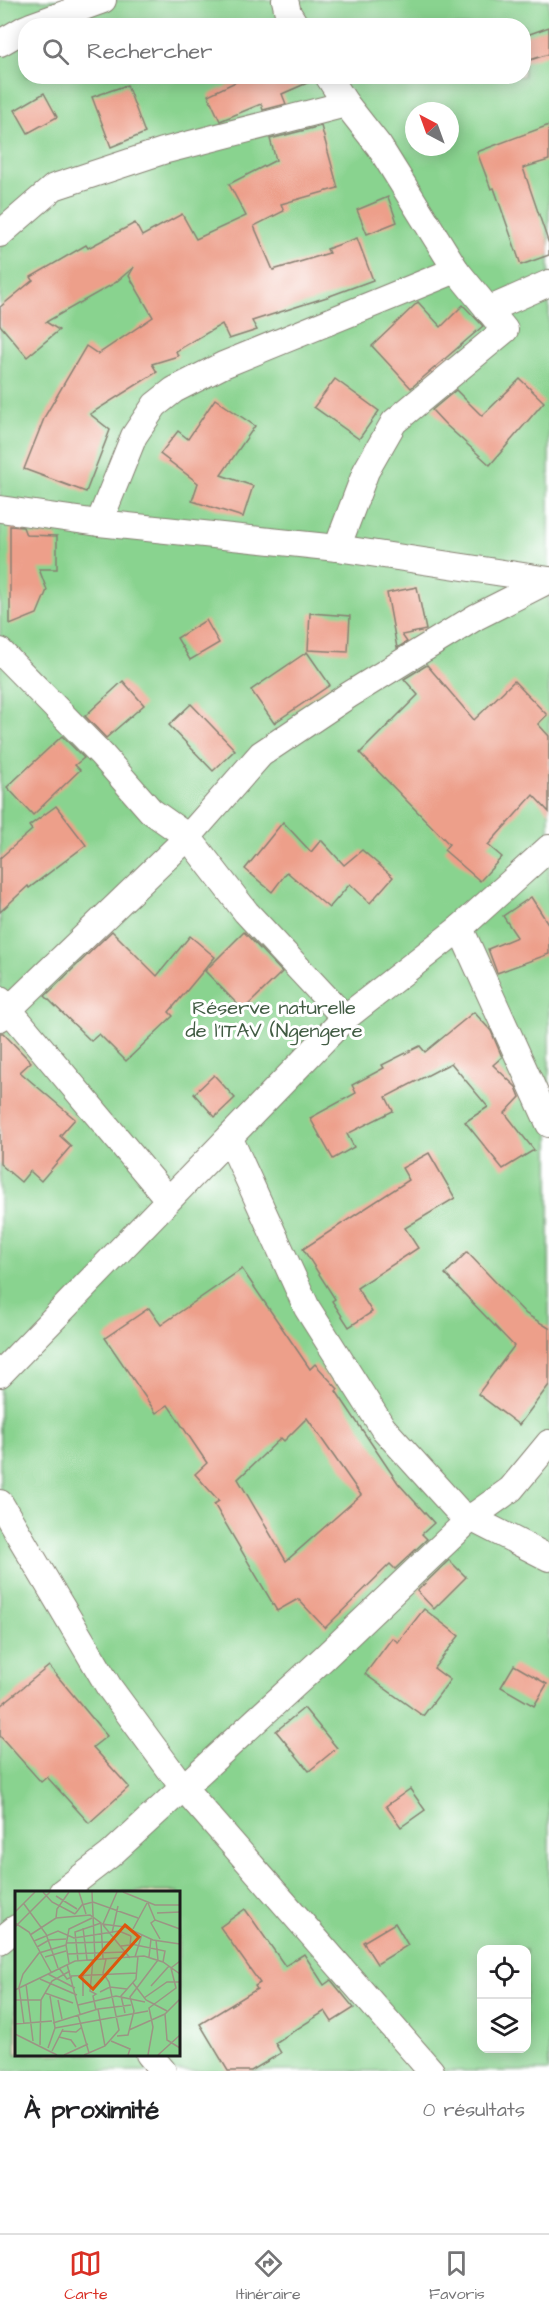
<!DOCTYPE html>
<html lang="fr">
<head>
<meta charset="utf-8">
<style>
  body { margin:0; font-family:"Architects Daughter",sans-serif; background:#f2f2f2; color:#202124 }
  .controls { position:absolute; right:18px; bottom:18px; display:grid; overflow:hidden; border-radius:12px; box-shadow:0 3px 15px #0003 }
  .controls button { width:54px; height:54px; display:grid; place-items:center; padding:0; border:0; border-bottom:2px solid #e0e0e0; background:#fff; color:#202124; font:30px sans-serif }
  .compass { position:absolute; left:405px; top:102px; width:54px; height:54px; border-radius:50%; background:#fff; box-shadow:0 3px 15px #0003; rotate:319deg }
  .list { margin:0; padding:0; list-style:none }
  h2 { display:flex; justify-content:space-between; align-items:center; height:78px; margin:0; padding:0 24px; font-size:26px }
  h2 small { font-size:20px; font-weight:400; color:#757577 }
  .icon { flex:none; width:33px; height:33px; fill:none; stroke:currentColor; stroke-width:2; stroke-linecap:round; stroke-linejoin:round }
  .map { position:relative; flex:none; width:549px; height:2071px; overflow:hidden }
  .search { position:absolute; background:#fff; box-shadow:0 3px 15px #0003; left:18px; right:18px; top:18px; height:66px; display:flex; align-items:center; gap:15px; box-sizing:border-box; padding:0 21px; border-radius:24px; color:#757577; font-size:22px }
  .sheet { height:162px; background:#fff }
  nav { display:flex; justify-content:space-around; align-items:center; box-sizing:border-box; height:84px; border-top:2px solid #e0e0e0; background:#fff; font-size:16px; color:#757577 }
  nav a { display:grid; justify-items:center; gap:3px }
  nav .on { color:#d93025 }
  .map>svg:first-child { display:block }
</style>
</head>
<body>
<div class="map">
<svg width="549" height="2071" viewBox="0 0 549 2071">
  <rect width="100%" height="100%" fill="#fff"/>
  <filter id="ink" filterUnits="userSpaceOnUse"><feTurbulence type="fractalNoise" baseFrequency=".0167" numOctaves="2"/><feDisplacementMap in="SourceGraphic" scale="12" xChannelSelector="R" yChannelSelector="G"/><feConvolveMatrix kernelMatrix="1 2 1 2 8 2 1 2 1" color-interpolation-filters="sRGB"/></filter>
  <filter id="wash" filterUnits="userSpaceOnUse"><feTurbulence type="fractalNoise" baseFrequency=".008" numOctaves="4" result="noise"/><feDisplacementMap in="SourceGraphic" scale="24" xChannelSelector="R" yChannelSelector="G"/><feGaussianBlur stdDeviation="1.35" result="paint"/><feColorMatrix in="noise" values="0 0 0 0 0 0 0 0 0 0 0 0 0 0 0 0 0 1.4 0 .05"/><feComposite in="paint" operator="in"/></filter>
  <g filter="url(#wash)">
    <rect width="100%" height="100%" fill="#f2e4c9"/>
    <path fill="#89d38f" stroke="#527856" stroke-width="1.5" fill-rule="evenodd" d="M0,0H549V2071H0ZM26,26H524V76H26ZM414,111H450V147H414ZM16,1892H178V2054H16ZM482,1950H526V2048H482Z"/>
    <g id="blocks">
      <g fill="#ed9f8a" fill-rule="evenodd">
        <path d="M549,27V54L524,62V36Z"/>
        <path d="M248,76H313L314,80L282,94L286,104L263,110L261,104L220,121L208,95Z"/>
        <path d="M127,85L145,133L111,147L92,97Z"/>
        <path d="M44,93L57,117L28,133L15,110Z"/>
        <path d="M549,125V160L523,168L549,244V255L521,265L494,188L491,189L477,152Z"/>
        <path d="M321,126L338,188L281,204L284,211L254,226L273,270L329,253L327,249L357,238L373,280L327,297L252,321L257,330L229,339L222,324L176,351L178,356L152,364L157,372L90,414L110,430L86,492L24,469L45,416L86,346L98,354L153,317L129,276L134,267L115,283L46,322L59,330L27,357L0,325V307L33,280L31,277L86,245L88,248L135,223L142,236L182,214L196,239L246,216L229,184L276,160L270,139Z"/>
        <path d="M388,197L397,222L367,234L357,210Z"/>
        <path d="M418,302L441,327L463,305L483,326L411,388L372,346Z"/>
        <path d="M335,379L379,411L359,439L314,407Z"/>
        <path d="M520,379L544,402L490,465L446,425L432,410L456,390L482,416Z"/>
        <path d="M215,399L255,426L221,475L253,486L243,517L192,501L198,483L160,454L178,431L188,439Z"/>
        <path d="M10,526L23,527L26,535L57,536V569H39L47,590L37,614L10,625Z"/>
        <path d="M417,587L426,630L402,635L407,642L397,648L387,593Z"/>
        <path d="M310,613L350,616L348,652L308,650Z"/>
        <path d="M206,620L219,643L190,660L177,638Z"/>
        <path d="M307,652L330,685L274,723L251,690Z"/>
        <path d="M427,665L474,720L514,681L547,715L538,724L549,736V812L533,795L488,845L502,857L480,881L444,850L449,844L360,753L418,695L404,679Z"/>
        <path d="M123,681L144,705L106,738L85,716Z"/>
        <path d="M191,704L235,750L213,771L169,725Z"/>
        <path d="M62,736L84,758L75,765L80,770L33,815L7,787Z"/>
        <path d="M56,806L86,845L29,888L28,886L0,912V858L32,830L29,826Z"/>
        <path d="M283,822L311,852L321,840L344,865L362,850L393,877L370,903L350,884L329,908L287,872L272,892L245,869Z"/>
        <path d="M531,897L549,925V954L497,973L488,949L517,937L503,916Z"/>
        <path d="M112,931L157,976L190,936L215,957L169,1012L173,1016L126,1061L99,1034L91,1041L45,996Z"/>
        <path d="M244,932L282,972L243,1010L205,971Z"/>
        <path d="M474,1012L491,1031L502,1057L493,1065L516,1087L520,1097L505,1113L534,1150L503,1169L465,1122L488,1107L451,1063L386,1097L393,1111L347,1134L354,1147L333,1159L310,1118L356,1093L352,1085L384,1068L382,1065L420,1046L425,1052Z"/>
        <path d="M0,1033H3L31,1062L20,1072L75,1119L60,1136L71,1146L41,1181L30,1171L21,1182L0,1164Z"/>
        <path d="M214,1075L235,1098L215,1117L194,1094Z"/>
        <path d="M429,1153L455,1198L405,1228L418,1248L357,1288L372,1312L349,1327L332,1301L335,1299L303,1249L409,1180L402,1168Z"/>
        <path d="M467,1252L526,1314L549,1328V1385L519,1425L478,1394L514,1346L445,1274Z"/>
        <path d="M242,1269L310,1369L315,1364L338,1389L336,1391L398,1483L434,1523L422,1534L427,1539L395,1569L390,1564L325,1628L298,1599L277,1611L214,1504L219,1501L195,1474L207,1463L168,1405L156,1413L105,1338L149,1308L161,1325ZM307,1418L361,1495L286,1561L238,1479L281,1438L284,1441Z"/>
        <path d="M449,1560L466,1577L434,1609L417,1591Z"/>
        <path d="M424,1609L459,1636L434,1668L450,1680L423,1716L365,1674L392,1638L398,1642Z"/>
        <path d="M514,1665L547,1684L534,1706L501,1687Z"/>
        <path d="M49,1666L107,1736L93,1747L129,1787L89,1823L47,1777L41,1782L0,1736V1706Z"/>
        <path d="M304,1708L337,1748L309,1771L276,1731Z"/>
        <path d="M410,1789L425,1810L401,1827L386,1806Z"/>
        <path d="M245,1909L285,1966L304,1954L324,1985L331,1980L354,2008L332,2022L325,2011L275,2043L281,2053L251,2071H228L200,2024L257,1989L255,1986L260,1983L220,1927Z"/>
        <path d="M395,1923L408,1945L377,1964L363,1942Z"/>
      </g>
    </g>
  </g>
  <g filter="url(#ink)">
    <use href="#blocks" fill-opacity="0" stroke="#878072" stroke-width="1.5"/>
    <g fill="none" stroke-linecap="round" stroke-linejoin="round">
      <defs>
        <g id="minor">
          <path d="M285,0L288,13L296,26"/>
          <path d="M31,26L103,0"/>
          <path d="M0,43L26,28"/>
          <path d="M328,76L346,104L379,146L456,270L505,330L394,422L366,471L337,548"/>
          <path d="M0,234L54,187L163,151L346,104"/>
          <path d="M488,310L549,283"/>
          <path d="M0,509L99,523L337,548L549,580"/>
          <path d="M99,523L134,436L155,405L174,390L223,365L456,270"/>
          <path d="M0,651L102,755L151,811L188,837L246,912L345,1018"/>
          <path d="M460,928L549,1124"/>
          <path d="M0,999L168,1199"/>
          <path d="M0,1018L188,837L261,754L349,695L417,653L476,617L549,580"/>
          <path d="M230,1139L307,1308L383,1428L459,1512L549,1558"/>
          <path d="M0,1374L345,1018L460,928L549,848"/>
          <path d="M0,1503L109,1687L182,1786L431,2071"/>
          <path d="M62,1892L110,1855L325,1657L472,1517L511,1489L549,1443"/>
          <path d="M0,1941L16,1928"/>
          <path d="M149,2054L163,2071"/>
        </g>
      </defs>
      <use href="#minor" stroke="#878072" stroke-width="28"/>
      <use href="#minor" stroke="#fff" stroke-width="26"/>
    </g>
  </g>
  <g text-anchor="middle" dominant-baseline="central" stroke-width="6" stroke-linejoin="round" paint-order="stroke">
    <g font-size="20" fill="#425c44" stroke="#fff">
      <text x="274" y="1008">Réserve naturelle<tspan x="274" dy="23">de l'ITAV (Ngengere</tspan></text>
    </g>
  </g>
  <g transform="translate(15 1891)">
    <rect width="165" height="165" fill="#f2e4c9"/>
    <path d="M0,1H165V164H0Z" fill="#89d38f"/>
    <path fill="none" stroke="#9c9484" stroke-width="1.5" d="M28,1L37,11L60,23M64,1L71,23M77,1L80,69M108,1L140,14H165M41,5L62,18M133,12L140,29L165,38M9,13L31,43L43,77M0,21L20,1M142,22L165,21M60,23L67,14L78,11L123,27M41,27L42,18L54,1M140,29L136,32L145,48M0,32L14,41L36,81M87,33L110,36L138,49L165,53M88,33L102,1M88,34L115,67M0,36L35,1M68,37L72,69M118,38L132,12M97,42L103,15M15,44L41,27L75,24L86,32L88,68M19,50L43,40L59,47L104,40L116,45M51,52L96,51M116,53L150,60L148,71M106,55L115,54L116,45M22,56L34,49L51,48M52,63L111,61M30,66L51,60M120,66L127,43M134,66L136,48M78,69L75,100L81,103L78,105L81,119M63,70L60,41L86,32M54,72L51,54L54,38L77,27M52,73L65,123M44,77L52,88L57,86M33,83L60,97M56,85L122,82M25,88L62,104M118,92L131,109L152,120M11,93L18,150M136,95L154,75M0,99L60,70L129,65L148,71L165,83M85,101L95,96L112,98M30,102L58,112M68,105V83M129,107L152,91H165M165,108L150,123L152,149L165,157M0,109H26L37,90L55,80M43,109L47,128M63,114L101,105L130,111M83,118L90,155M110,122L106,105L121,88L123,65M63,124L74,162M38,132L83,118L116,114M0,133L37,130M9,133L4,96L8,83L24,62L51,54M40,137L133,120M114,139L150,123M47,140L61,141L67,136M0,143L42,164M102,145L113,144L119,120L115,106L143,69L141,49M44,146L56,149L61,156M96,150L115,158L113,164M25,154L26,109M33,157L40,137L35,105M37,160L48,138M49,164L73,153M69,164L90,155L104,139L94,91L88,82L91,68M133,164L138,136L134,117L161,97L156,77L165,70M143,164L165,144"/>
    <path fill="#de560d" fill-opacity="0.15" stroke="#de560d" stroke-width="3" d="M110,34L124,46L78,98L65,86Z"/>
    <rect width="165" height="165" fill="none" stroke="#1c1c1c" stroke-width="3"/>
  </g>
</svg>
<div class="controls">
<button><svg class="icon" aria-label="locate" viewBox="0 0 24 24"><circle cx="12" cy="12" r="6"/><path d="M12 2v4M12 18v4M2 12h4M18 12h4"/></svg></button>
<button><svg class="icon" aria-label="layers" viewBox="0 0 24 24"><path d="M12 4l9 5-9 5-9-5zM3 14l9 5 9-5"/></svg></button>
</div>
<svg class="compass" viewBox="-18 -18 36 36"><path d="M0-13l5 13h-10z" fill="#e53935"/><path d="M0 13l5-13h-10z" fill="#757577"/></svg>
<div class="search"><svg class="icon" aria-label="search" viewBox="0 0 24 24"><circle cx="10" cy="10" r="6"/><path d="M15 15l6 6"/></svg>Rechercher</div>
</div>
<section class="sheet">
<h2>À proximité<small>0 résultats</small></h2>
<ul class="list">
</ul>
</section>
<nav>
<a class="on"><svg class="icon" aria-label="map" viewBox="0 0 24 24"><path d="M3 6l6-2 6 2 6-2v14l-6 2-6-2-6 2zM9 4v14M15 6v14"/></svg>Carte</a>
<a><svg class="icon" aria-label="directions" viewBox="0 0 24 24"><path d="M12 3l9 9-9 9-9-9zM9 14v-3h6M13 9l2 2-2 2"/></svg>Itinéraire</a>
<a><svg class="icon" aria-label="saved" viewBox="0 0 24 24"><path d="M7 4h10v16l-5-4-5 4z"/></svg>Favoris</a>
</nav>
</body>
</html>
